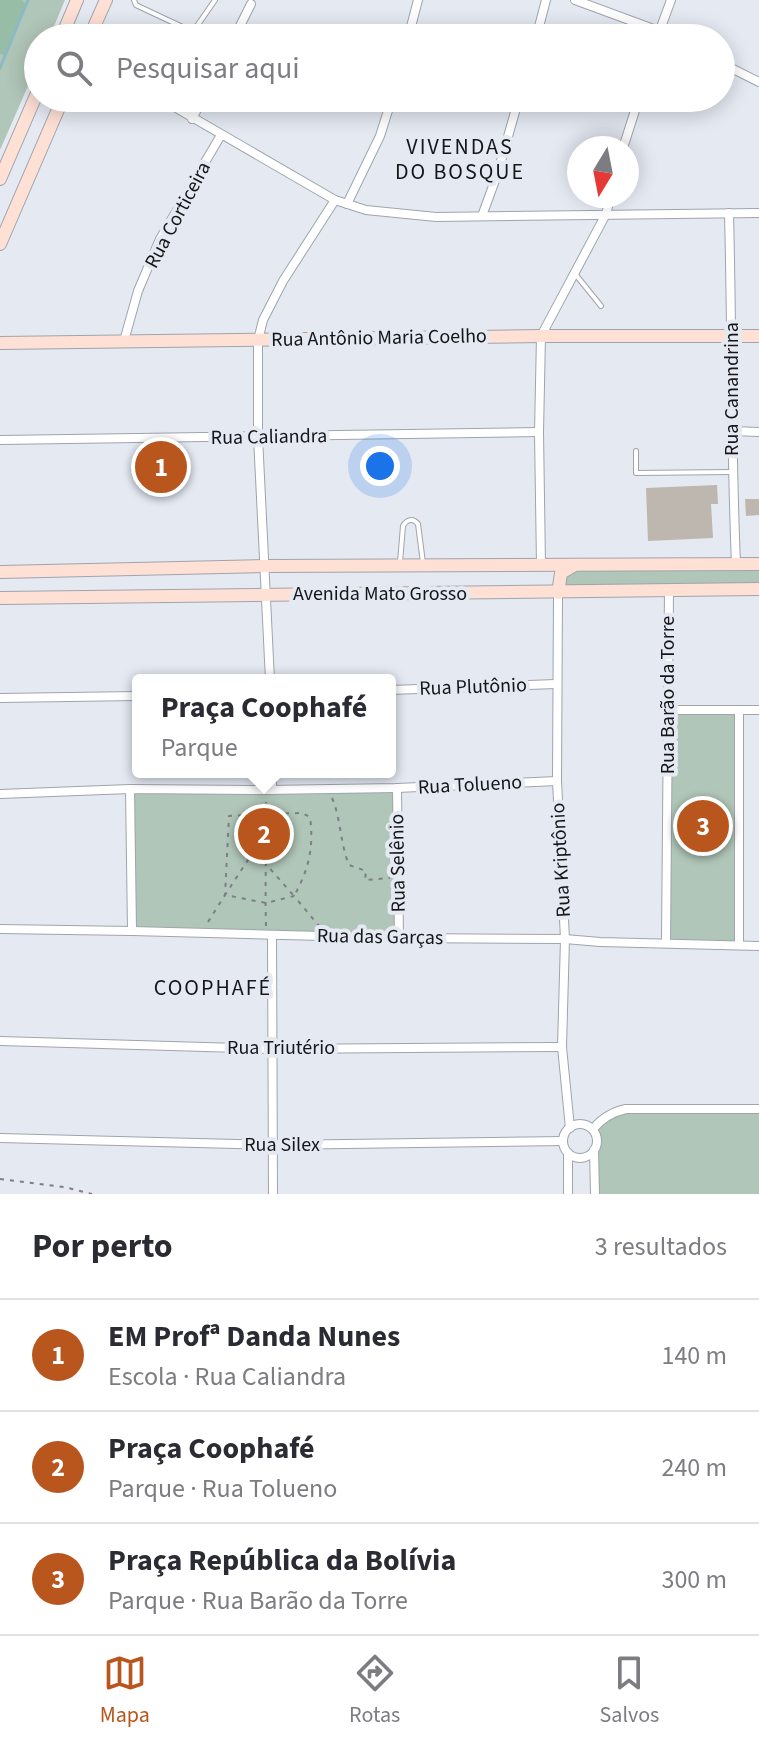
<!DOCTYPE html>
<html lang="pt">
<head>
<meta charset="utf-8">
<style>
  body { margin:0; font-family:"Source Sans 3",sans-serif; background:#f7f7f7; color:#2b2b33 }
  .compass { position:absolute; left:567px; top:136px; width:72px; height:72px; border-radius:50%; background:#fff; box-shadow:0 4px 20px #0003; rotate:190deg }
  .you { position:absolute; left:380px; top:466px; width:28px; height:28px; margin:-20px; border:6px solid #fff; border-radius:50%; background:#1a73e8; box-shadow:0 0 0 12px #1a73e833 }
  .badge { display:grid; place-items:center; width:52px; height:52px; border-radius:50%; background:#b9561d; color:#fff; font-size:26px; font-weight:700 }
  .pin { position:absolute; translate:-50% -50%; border:4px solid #fff; box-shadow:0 2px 8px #0006 }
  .popup { position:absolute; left:132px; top:674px; width:264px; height:104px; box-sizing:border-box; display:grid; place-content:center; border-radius:8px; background:#fff; filter:drop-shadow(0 2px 6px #0005); font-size:26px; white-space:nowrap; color:#7c7c81 }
  .popup b { font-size:30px; color:#2b2b33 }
  .popup::after { content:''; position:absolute; left:50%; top:100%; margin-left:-16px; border:16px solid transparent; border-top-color:#fff }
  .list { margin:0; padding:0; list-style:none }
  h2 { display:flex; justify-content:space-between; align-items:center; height:104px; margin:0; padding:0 32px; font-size:34px }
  h2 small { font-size:26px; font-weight:400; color:#7c7c81 }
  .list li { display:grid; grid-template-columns:52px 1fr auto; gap:24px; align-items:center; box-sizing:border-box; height:112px; padding:0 32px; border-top:2px solid #e1e1e2 }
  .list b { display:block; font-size:30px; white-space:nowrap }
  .list p { margin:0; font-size:26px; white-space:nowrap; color:#7c7c81 }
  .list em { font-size:26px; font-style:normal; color:#7c7c81 }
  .icon { flex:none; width:44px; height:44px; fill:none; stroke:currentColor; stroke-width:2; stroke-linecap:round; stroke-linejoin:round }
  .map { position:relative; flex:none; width:759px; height:1194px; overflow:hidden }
  .search { position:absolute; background:#fff; box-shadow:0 4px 20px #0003; left:24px; right:24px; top:24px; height:88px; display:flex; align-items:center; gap:20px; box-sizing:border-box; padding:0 28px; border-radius:44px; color:#7c7c81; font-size:30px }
  .sheet { height:440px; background:#fff }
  nav { display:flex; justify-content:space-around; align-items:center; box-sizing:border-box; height:112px; border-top:2px solid #e1e1e2; background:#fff; font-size:22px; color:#7c7c81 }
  nav a { display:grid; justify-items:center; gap:4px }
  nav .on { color:#b9561d }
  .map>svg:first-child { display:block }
</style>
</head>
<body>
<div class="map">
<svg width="759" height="1194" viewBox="0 0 759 1194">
  <rect width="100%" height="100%" fill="#e4e9f2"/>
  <g fill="#b0c6b8">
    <path d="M0,0H65L49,38H38V63L0,150Z"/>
    <path d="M759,568V583L555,586V569Z"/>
    <path d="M669,710H739V945L666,942Z"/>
    <path d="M397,788L399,938L132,931L130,789Z"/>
    <path d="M759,1109V1194H595L594,1150L597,1143L593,1129L616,1111Z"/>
  </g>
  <path fill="#98bda6" d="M0,0H22L26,5L6,55L0,54Z"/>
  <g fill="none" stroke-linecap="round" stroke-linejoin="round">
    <path stroke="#8bbac4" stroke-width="3" d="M0,68L28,0"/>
  </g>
  <g fill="#bdb7af">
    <path d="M717,485L718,504H711L713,538L648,541L646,488Z"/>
    <path d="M745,499H759V515L746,516Z"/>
  </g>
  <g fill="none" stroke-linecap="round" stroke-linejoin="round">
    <defs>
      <g id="lane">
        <path d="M134,0L136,5L140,7L187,29L197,26L215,0"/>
        <path d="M576,275L601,306"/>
        <path d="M636,451V473L732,472"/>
        <path d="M400,562L403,526C407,519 413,518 418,524L423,563"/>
      </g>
      <g id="street">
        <path d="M575,0L659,31L672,38"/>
        <path d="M234,38L251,4"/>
        <path d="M408,38L418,0"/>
        <path d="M536,38L546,0"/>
        <path d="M657,38L671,0"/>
        <path d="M721,63L759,82"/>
        <path d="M159,98L335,200L366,210L436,217L759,213"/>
        <path d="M192,119L203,98"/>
        <path d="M623,148L639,98"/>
        <path d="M347,204L380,136L392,98"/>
        <path d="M729,213C732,330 731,447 736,564"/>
        <path d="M482,216L497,175L519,98"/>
        <path d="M124,341L138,291L160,239L221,135"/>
        <path d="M732,431L759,432"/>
        <path d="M0,440L539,432"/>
        <path d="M541,565L539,432L541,336L606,214L611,196"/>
        <path d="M558,593L557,781L565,939L562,1047L570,1128"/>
        <path d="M270,680L258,437V340L263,320L283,281L335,200"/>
        <path d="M390,690L556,684"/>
        <path d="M0,698L138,696"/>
        <path d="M669,710H759"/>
        <path d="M272,772V790"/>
        <path d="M397,788L399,938"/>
        <path d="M130,789L132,931"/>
        <path d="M0,794L130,789L266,790L397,788L557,781"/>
        <path d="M0,929L132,931L399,938L565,939L600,942L759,946"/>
        <path d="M272,935L273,1194"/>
        <path d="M666,942L669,591"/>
        <path d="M739,945V710"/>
        <path d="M0,1041L271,1049L562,1047"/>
        <circle cx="580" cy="1141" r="17"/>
        <path d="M593,1129C602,1118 612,1112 626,1109H759"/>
        <path d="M0,1138L272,1145L563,1141"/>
        <path d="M594,1150L595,1194"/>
        <path d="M568,1194V1153"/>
      </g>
      <g id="secondary">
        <path d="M61,38L77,0"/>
        <path d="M89,38L106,0"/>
        <path d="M0,179L38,91"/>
        <path d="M0,244L63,98"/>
        <path d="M0,343L541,336H759"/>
        <path d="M0,572L263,566L759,564"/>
        <path d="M558,593L561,573L573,566"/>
        <path d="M0,598L759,589"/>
      </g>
    </defs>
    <use href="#lane" stroke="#9fa4ad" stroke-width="6"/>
    <use href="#street" stroke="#9fa4ad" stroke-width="10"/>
    <use href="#secondary" stroke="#9fa4ad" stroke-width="14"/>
    <g stroke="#7c7f85" stroke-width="2" stroke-dasharray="4 6" stroke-linecap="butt">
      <path d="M332,798C341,819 340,843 349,865L366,871L365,880L390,878"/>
      <path d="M265,834L225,895L266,903L294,896L319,926"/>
      <path d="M208,922L225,895L229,816L267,814L266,802"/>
      <path d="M266,926C265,889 266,852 267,814L302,813L310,817C314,847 309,869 294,896L266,864"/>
      <path d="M0,1179L64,1187L92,1194"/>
    </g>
    <use href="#lane" stroke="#fff" stroke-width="4"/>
    <use href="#street" stroke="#fff" stroke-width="8"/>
    <use href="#secondary" stroke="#ffe0d5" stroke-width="12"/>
  </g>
  <g text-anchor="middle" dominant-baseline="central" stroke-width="8" stroke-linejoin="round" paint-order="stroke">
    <g font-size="20" fill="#151619" stroke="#e4e9f2">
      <text transform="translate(178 215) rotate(-62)">Rua Corticeira</text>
      <text transform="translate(379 338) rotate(-1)">Rua Antônio Maria Coelho</text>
      <text transform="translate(732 389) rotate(-90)">Rua Canandrina</text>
      <text transform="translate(269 437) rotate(-1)">Rua Caliandra</text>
      <text x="380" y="594">Avenida Mato Grosso</text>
      <text transform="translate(473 687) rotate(-2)">Rua Plutônio</text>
      <text transform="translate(668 695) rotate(-90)">Rua Barão da Torre</text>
      <text transform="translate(470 785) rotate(-3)">Rua Tolueno</text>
      <text transform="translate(561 860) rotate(-93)">Rua Kriptônio</text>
      <text transform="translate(398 863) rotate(-91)">Rua Selênio</text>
      <text transform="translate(380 937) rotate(1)">Rua das Garças</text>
      <text x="281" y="1048">Rua Triutério</text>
      <text x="282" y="1145">Rua Silex</text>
    </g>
    <g font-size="22" letter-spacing="2" fill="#151619" stroke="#e4e9f2">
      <text x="460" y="147">VIVENDAS<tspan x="460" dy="25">DO BOSQUE</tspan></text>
      <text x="213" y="988">COOPHAFÉ</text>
    </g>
  </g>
</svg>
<svg class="compass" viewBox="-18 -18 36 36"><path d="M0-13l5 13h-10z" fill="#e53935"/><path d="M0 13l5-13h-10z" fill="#7c7c81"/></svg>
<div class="you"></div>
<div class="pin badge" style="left:161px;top:467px">1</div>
<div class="pin badge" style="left:264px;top:834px">2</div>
<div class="popup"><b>Praça Coophafé</b>Parque</div>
<div class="pin badge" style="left:703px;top:826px">3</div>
<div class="search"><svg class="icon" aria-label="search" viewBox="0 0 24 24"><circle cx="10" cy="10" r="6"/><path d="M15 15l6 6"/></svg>Pesquisar aqui</div>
</div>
<section class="sheet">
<h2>Por perto<small>3 resultados</small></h2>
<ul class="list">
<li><span class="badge">1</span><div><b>EM Profª Danda Nunes</b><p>Escola · Rua Caliandra</p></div><em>140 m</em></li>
<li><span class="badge">2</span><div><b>Praça Coophafé</b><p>Parque · Rua Tolueno</p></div><em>240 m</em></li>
<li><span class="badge">3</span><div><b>Praça República da Bolívia</b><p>Parque · Rua Barão da Torre</p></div><em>300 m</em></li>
</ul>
</section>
<nav>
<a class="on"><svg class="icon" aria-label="map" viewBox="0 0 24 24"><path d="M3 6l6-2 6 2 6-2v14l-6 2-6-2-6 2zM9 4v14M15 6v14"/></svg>Mapa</a>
<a><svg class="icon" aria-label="directions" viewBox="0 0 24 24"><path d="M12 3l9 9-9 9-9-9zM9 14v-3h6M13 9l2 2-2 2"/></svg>Rotas</a>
<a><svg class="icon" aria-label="saved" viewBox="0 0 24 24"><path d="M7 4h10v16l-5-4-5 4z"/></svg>Salvos</a>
</nav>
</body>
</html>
